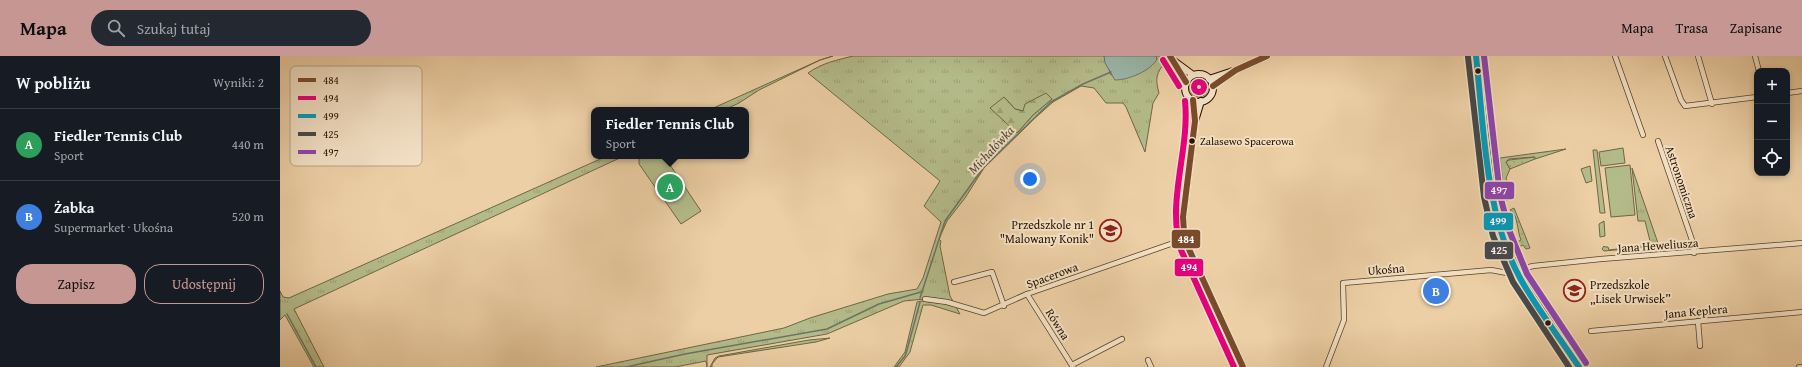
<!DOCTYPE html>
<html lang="pl">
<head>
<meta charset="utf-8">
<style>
  body { margin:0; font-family:"Gentium Book Plus",serif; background:#242831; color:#f1f3f6 }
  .controls { position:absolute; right:12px; top:12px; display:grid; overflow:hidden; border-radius:8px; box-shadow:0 2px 6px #0003 }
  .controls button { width:36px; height:36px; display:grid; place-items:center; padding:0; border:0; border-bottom:1px solid #363941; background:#171b24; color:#f1f3f6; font:20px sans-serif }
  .you { position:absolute; left:750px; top:123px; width:14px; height:14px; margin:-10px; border:3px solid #fff; border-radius:50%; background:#1a73e8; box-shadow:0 0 0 6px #1a73e833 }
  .badge { display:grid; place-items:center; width:26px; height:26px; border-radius:50%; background:#c59692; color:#fff; font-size:13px; font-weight:700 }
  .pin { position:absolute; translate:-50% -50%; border:2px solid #fff; box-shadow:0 1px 4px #0006 }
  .popup { position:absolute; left:311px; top:51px; width:158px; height:52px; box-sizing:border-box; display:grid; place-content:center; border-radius:8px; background:#171b24; filter:drop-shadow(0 1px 3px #0005); font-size:13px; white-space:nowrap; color:#9ea1a6 }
  .popup b { font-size:15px; color:#f1f3f6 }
  .popup::after { content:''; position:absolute; left:50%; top:100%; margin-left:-8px; border:8px solid transparent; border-top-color:#171b24 }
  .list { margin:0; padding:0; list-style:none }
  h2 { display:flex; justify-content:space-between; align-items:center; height:52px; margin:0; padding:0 16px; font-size:17px }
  h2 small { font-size:13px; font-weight:400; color:#9ea1a6 }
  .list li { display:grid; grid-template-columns:26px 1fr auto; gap:12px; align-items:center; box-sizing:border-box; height:72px; padding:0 16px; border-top:1px solid #363941 }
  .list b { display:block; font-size:15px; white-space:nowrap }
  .list p { margin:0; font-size:13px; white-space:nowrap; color:#9ea1a6 }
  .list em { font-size:13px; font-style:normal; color:#9ea1a6 }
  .actions { display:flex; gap:8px; padding:12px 16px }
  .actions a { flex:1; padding:9px 0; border:1px solid #c59692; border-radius:16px; text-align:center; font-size:14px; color:#c59692 }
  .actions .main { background:#c59692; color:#111 }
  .icon { flex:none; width:22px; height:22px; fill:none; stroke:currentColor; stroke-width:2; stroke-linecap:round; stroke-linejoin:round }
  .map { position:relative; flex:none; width:1522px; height:311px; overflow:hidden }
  header { display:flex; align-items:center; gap:24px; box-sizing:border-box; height:56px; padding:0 20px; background:#c59692; color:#111 }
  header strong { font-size:19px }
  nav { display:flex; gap:22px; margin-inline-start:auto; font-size:14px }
  .search { width:280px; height:36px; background:#242831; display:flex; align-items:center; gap:10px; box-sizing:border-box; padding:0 14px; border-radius:22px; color:#9ea1a6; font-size:15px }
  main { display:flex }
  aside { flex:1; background:#171b24 }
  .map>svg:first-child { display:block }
</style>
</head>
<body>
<header>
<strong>Mapa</strong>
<div class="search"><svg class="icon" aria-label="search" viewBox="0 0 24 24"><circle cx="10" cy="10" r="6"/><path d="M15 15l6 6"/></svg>Szukaj tutaj</div>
<nav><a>Mapa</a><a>Trasa</a><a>Zapisane</a></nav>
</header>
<main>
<aside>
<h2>W pobliżu<small>Wyniki: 2</small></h2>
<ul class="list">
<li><span class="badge" style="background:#2e9e5b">A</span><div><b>Fiedler Tennis Club</b><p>Sport</p></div><em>440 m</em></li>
<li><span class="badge" style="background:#3f7fe0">B</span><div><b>Żabka</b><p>Supermarket · Ukośna</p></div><em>520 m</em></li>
</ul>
<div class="actions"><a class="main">Zapisz</a><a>Udostępnij</a></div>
</aside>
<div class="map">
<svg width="1522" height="311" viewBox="0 0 1522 311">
  <defs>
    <pattern id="grass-tufts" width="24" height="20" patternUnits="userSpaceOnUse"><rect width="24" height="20" fill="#b4bb8a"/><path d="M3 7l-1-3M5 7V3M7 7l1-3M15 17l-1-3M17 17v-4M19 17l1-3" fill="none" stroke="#9ba075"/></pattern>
    <pattern id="forest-firs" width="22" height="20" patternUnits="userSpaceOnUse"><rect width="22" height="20" fill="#b4bb8a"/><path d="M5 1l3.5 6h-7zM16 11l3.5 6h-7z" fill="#9ba075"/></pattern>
    <pattern id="park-dots" width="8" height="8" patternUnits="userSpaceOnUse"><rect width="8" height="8" fill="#b4bb8a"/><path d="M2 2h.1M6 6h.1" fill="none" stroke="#9ba075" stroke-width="1.8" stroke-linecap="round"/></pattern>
  </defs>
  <rect width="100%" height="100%" fill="#edcfa5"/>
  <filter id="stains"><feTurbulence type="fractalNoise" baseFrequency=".005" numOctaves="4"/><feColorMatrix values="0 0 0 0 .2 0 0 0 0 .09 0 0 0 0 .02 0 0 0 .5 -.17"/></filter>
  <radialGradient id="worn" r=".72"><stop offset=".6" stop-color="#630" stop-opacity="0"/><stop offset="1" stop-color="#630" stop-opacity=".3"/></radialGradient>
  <g fill="url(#grass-tufts)" stroke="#6e6646" fill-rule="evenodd">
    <path d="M553,0L540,4L479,34L459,47L444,54H429L540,4Z"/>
    <path d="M573,0H824L831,19L877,3L876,0H883L886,6C876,16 875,23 879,37L873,47L865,96L846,51L843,47H826L814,32L801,30L773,46L755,62L704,112L685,142L667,165L659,183L661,185L660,190L670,240L674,247L655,242L624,245L547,278L427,299V311L426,305L395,311H316L504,272L530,262L608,238L637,233L643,222L661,166L644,150L660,125L528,17C542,7 557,4 573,0ZM724,41L735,53L743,55L772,43L753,59L737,77Z"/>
    <circle cx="919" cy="32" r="9"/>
    <path d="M1197,36L1212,155L1226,202C1208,192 1198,64 1195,38Z"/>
    <path d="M1286,93L1255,103L1254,101L1229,103L1226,106L1230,113L1226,122L1234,142L1225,145L1220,102Z"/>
    <path d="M327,100H344L14,253L44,311H34L5,259L0,264V235L3,241L9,242Z"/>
    <path d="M1310,110L1312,125L1306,127L1301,113Z"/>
    <path d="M1352,112L1379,190L1324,195L1322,193L1324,190L1325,191H1328L1329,194L1371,189L1365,165H1358Z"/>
    <path d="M1213,126H1215L1224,174L1217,150Z"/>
    <path d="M1324,165L1325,180L1320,181L1319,168Z"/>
    <path d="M1246,226H1249L1270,259L1269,262Z"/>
    <path d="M641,245L675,249L680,258L651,249H643L630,296L619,311H614L625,296L637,246Z"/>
    <path d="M550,282L536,286L438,301L432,308V311H430L435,302L439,300L529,284Z"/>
    <path d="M1277,284L1295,311H1293L1276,287Z"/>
  </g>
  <path fill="url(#forest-firs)" stroke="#6e6646" d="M766,37L772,43L753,59L737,77L710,52L724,41L735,53L743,55L745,48Z"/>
  <g fill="url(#park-dots)" stroke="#6e6646">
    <path d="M1255,101V103L1230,113L1226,106L1229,104Z"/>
    <path d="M1234,152L1250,192L1246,193L1243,189L1239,191L1237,186L1241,184C1237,175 1238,158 1230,154Z"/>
  </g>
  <g fill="#b4bb8a" stroke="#6e6646">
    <path d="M1343,92L1345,107L1321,110L1319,96Z"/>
    <path d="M1313,94H1317L1325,157H1320Z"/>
    <path d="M359,100H384L421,155L401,168L359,108Z"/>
    <path d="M1350,109L1355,159L1331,161L1325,112Z"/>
  </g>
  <path fill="#99b6a8" stroke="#6c7465" d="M824,0H876L877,3C871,15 848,24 835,24L825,7Z"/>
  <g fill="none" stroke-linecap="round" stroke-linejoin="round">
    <g stroke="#6c7465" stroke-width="1.5">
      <path d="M640,242L665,165L703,112L771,46L803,28L831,16"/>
      <path d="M0,245V246"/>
      <path d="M7,258L36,311"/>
      <path d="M346,311L405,298L547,273L599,248L641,236"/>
      <path d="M616,311L625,300L627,294L640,246"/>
    </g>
    <defs>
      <g id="street">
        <path d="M1335,0L1363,79"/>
        <path d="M1385,0L1401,44L1405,50L1477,41"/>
        <path d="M1418,0L1432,48"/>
        <path d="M1475,0L1479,15"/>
        <path d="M1507,37L1522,35"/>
        <path d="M1378,85L1413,187L1414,197"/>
        <path d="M674,226L712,216L724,250"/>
        <path d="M747,238L793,311"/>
        <path d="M645,243L667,246L704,257L747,238L905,183"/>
        <path d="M1418,265L1420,290"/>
        <path d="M1311,275L1522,256"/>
        <path d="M868,304L871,311"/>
        <path d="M792,309L842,283"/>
        <path d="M955,311L961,308"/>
        <path d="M1046,311L1064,264L1063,227L1211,214L1227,217L1253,210L1321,203L1522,187"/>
        <path d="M1519,311H1522"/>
      </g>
      <g id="secondary">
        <path d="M890,0L906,26"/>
        <path d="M1196,0L1212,140L1221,177L1240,222L1299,311"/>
        <path d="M894,5L913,19"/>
        <circle cx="919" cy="32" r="14"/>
        <path d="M929,23L956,14L987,0"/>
        <path d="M933,30L951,18"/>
        <path d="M913,44L915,65"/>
        <path d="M921,45L915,65L903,161L904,176L908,191L963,311"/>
      </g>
    </defs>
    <use href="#street" stroke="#59412a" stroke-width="6"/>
    <use href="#secondary" stroke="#281201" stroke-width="8"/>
    <use href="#street" stroke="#f3e0c4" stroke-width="4.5"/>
    <use href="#secondary" stroke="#f3e0c4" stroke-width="6"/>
    <defs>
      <g id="bus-1">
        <path d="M890,0L906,26"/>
        <path d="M933,30L956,14L987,0"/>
        <path d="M913,44L915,65L903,161L904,176L908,191L963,311"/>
      </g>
      <g id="bus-2">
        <path d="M883,4L899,30"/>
        <circle cx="919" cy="31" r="5"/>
        <path d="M905,45C910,94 886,146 901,194L954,311"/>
      </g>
      <path id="bus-3" d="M1196,0C1204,72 1205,158 1240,222C1257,253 1280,282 1299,311"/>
      <path id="bus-4" d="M1188,1L1204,141L1213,180L1233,226L1289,311"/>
      <path id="bus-5" d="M1204,0L1220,139L1229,174L1247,218L1306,307"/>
    </defs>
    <use href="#bus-1" stroke="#f3e0c4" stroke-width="9"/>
    <use href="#bus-2" stroke="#f3e0c4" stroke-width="9"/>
    <use href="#bus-3" stroke="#f3e0c4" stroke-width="9"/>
    <use href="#bus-4" stroke="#f3e0c4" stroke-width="9"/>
    <use href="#bus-5" stroke="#f3e0c4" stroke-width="9"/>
    <use href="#bus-1" stroke="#7a4b2a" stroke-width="6"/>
    <use href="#bus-2" stroke="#e5007d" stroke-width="6"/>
    <use href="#bus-3" stroke="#049aba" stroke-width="6"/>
    <use href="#bus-4" stroke="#45484a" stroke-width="6"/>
    <use href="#bus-5" stroke="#8e44ad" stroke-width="6"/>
  </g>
  <defs>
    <symbol id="school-ring" viewBox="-11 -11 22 22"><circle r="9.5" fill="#f3e0c4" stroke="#8f2418" stroke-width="1.5"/><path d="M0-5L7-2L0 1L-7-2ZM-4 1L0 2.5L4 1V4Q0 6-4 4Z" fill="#8f2418"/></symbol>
  </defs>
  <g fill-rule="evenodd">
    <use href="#school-ring" x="818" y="162" width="25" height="25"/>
    <use href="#school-ring" x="1282" y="222" width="25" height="25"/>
  </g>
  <g fill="#281201" stroke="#f3e0c4" stroke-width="1.5">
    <circle cx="1198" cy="15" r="3.5"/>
    <circle cx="912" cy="85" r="3.5"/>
    <circle cx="1268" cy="267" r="3.5"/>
  </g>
  <g text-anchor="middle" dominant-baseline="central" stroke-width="4" stroke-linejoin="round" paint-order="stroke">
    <g font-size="11" fill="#281201" stroke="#f3e0c4" text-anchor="start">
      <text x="920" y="85">Zalasewo Spacerowa</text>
    </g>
    <g font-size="12" fill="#281201" stroke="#f3e0c4">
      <text transform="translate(1402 126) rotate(71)">Astronomiczna</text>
      <text transform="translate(1378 189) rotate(-4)">Jana Heweliusza</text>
      <text transform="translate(1106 213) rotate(-5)">Ukośna</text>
      <text transform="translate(772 219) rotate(-20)">Spacerowa</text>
      <text transform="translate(1416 255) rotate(-5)">Jana Keplera</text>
      <text transform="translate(778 268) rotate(58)">Równa</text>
    </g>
    <g font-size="12" fill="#281201" stroke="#f3e0c4" text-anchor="end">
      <text x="814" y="168">Przedszkole nr 1<tspan x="814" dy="14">"Malowany Konik"</tspan></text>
      <text x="1310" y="228" text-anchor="start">Przedszkole<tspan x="1310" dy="14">„Lisek Urwisek”</tspan></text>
    </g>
    <g font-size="13" font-style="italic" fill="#504b3b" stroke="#f3e0c4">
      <text transform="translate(711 94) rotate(-47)">Michałówka</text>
    </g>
  </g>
  <rect x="10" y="10" width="132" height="100" rx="6" fill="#f3e0c4" stroke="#b6a28a" stroke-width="1"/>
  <rect x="18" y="22" width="18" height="4" fill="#7a4b2a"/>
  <rect x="18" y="40" width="18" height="4" fill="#e5007d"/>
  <rect x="18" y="58" width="18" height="4" fill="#049aba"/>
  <rect x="18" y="76" width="18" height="4" fill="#45484a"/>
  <rect x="18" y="94" width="18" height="4" fill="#8e44ad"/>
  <g font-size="11" fill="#281201">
    <text x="43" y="28">484</text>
    <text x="43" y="46">494</text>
    <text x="43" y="64">499</text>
    <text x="43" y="82">425</text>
    <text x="43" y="100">497</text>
  </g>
  <g stroke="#f3e0c4" stroke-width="1.5">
    <rect x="1204" y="125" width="31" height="19" rx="4" fill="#8e44ad"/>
    <rect x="1203" y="156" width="31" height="19" rx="4" fill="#049aba"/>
    <rect x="891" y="173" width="30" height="20" rx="4" fill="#7a4b2a"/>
    <rect x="1204" y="185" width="30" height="19" rx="4" fill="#45484a"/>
    <rect x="894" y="202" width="30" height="19" rx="4" fill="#e5007d"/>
  </g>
  <g font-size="11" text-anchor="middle" font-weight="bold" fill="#fff">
    <text x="1219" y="138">497</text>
    <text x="1218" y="169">499</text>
    <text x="906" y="187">484</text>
    <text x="1219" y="198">425</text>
    <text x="909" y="215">494</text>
  </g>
  <rect width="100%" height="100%" filter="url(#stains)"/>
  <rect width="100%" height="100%" fill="url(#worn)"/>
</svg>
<div class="controls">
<button>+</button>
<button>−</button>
<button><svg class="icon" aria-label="locate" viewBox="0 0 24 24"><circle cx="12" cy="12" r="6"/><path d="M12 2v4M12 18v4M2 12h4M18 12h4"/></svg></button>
</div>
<div class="you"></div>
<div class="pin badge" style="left:390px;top:131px;background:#2e9e5b">A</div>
<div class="popup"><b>Fiedler Tennis Club</b>Sport</div>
<div class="pin badge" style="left:1156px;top:235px;background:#3f7fe0">B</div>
</div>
</main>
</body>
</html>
